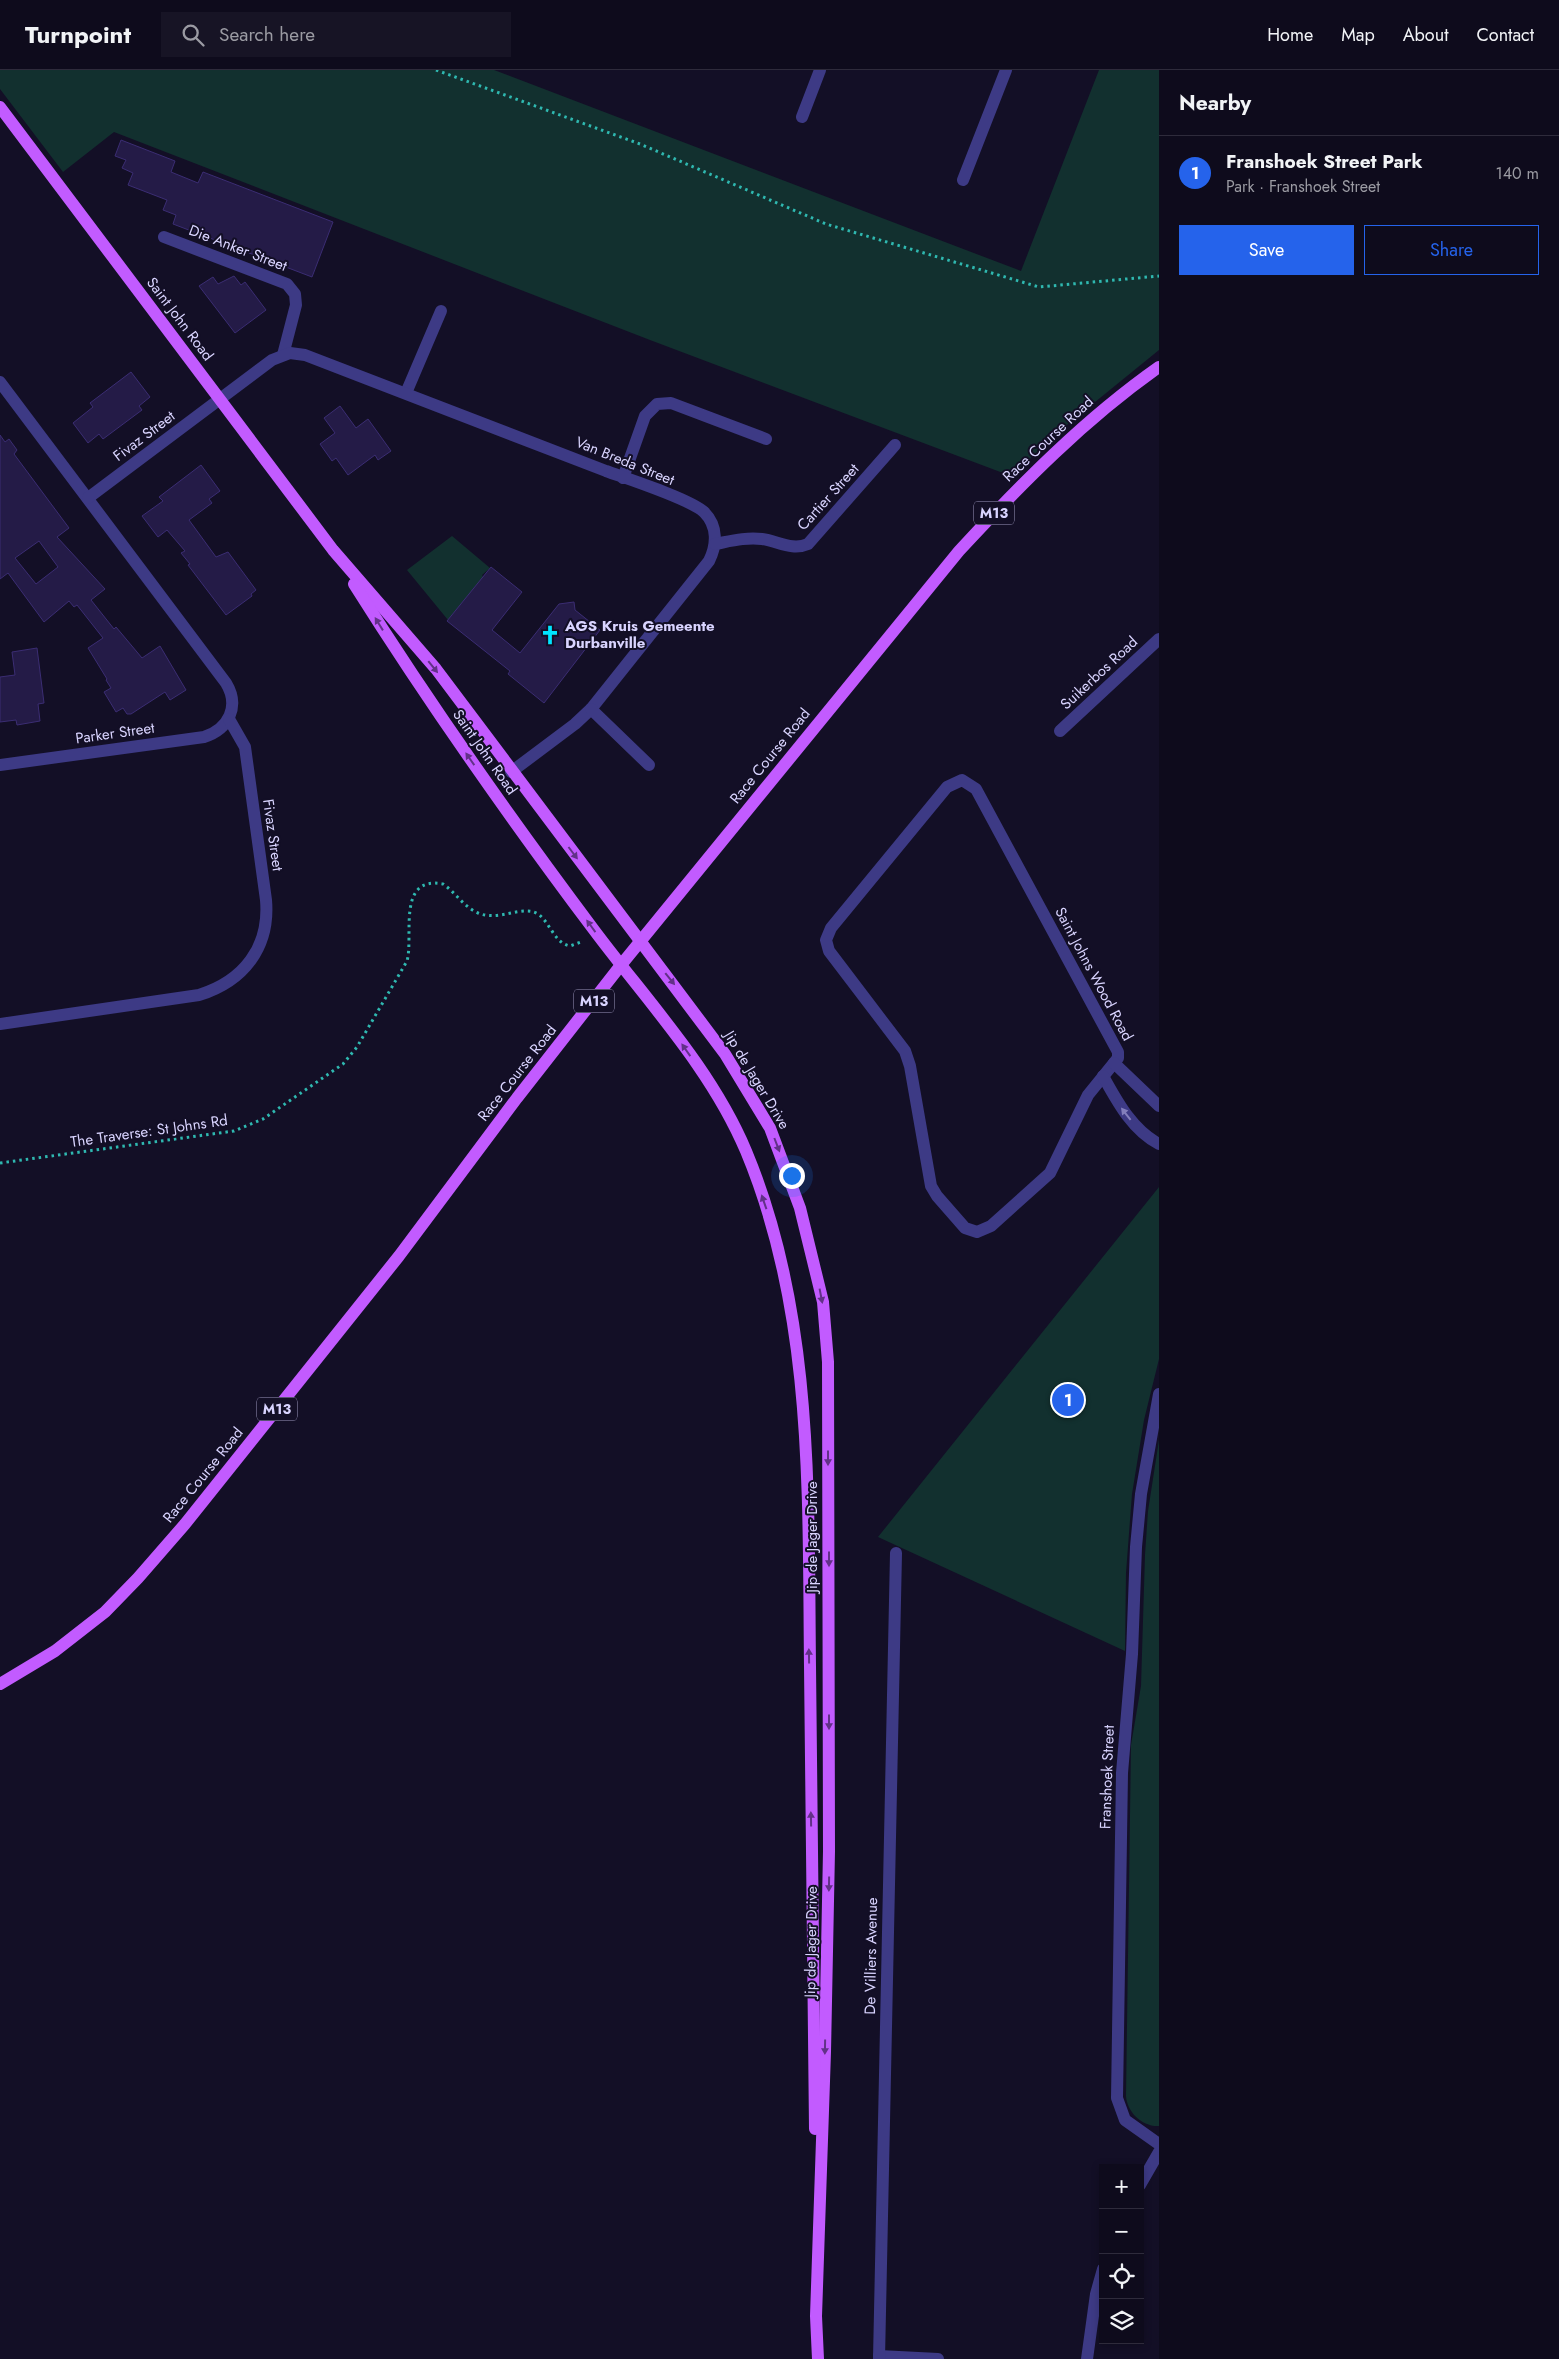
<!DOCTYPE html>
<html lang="en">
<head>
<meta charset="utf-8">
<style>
  body { margin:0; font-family:Jost,sans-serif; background:#171425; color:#f1f3f6 }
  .controls { position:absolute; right:15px; bottom:15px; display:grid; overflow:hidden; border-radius:0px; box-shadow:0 2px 8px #0003 }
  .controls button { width:45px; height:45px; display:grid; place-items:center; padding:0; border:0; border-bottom:1px solid #2e2b3b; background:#0e0b1c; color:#f1f3f6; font:25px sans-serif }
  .you { position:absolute; left:791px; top:1105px; width:18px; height:18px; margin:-12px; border:4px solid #fff; border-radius:50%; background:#1a73e8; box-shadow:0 0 0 8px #1a73e833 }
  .badge { display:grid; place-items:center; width:32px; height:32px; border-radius:50%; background:#2563eb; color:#fff; font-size:16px; font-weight:700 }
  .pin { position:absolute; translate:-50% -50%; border:2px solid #fff; box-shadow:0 1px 5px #0006 }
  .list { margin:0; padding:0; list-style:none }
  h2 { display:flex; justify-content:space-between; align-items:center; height:65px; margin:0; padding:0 20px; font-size:21px }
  h2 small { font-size:16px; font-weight:400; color:#9b9ba3 }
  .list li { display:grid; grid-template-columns:32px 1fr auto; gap:15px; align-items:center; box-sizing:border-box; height:75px; padding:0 20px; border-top:1px solid #2e2b3b }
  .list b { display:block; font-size:19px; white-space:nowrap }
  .list p { margin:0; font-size:16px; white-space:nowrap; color:#9b9ba3 }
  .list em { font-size:16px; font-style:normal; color:#9b9ba3 }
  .actions { display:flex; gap:10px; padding:15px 20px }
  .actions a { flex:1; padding:11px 0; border:1px solid #2563eb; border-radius:0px; text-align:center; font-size:18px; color:#2563eb }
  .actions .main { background:#2563eb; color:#fff }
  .icon { flex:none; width:28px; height:28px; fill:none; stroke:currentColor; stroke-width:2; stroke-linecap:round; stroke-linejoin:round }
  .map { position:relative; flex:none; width:1159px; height:2289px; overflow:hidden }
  header { display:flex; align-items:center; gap:30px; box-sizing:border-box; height:70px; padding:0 25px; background:#0e0b1c; border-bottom:1px solid #2e2b3b }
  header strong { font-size:24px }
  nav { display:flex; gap:28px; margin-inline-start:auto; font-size:18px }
  .search { width:350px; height:45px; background:#171425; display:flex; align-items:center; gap:12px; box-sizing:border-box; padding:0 18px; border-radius:0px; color:#9b9ba3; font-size:19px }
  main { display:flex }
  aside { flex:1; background:#0e0b1c }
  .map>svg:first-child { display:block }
</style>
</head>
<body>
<header>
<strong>Turnpoint</strong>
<div class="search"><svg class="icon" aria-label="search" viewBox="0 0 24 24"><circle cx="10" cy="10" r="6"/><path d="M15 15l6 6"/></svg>Search here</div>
<nav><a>Home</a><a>Map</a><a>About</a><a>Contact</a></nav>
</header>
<main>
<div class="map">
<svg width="1159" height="2289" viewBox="0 0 1159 2289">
  <rect width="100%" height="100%" fill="#130f26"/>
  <g fill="#12302f">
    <path d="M0,0H494L1021,201L1099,0H1159V280L1068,354L1011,406L650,270L114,62L63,102L0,19Z"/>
    <path d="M452,466L490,498L482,505L483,507L448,550L407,500Z"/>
    <path d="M1159,1117V1289L1144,1350L1132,1424L1126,1503L1125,1581L878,1467Z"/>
    <path d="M1159,1370V2056C1142,2057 1127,2042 1126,2026L1131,1675L1141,1616L1145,1485L1148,1441Z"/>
  </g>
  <g fill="#241b47" stroke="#3b2d73" fill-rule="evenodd">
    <path d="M121,70L175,91L171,102L198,113L203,102L333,152L312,207L173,154L176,145L163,140L167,130L128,115L133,103L122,98L126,90L115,86Z"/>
    <path d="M234,206L241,215L245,212L266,240L235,263L199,216L213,207L218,214Z"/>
    <path d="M131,302L150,327L139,336L142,340L103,369L99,364L88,373L73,353L93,337L90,333Z"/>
    <path d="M340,336L356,358L368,349L391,381L378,390L375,385L348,405L336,388L332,391L320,374L335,363L324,348Z"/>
    <path d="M0,365L5,372L9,369L17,380L14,384L69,458L57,467L105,519L91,530L114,559L116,557L142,588L160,576L186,620L170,630L165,622L131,644H127L123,638L116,642L104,622L111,618L106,610L107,609L88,578L103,568L77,535L74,537L69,531L44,552L8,503L0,509ZM39,471L58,497L36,514L15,488Z"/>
    <path d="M201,395L220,421L209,429L212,433L189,450L216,487L228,482L256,520L251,524L252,526L226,545L188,495L190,494L181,483L185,481L167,460L158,467L142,446L163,431L159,427Z"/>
    <path d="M491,497L522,522L492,560L520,583L559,534L574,532L575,540L600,560L544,633L508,604L510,601L447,551Z"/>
    <path d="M37,578L44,633L38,634L40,651L17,655L16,650L0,652V607L15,605L12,582Z"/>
  </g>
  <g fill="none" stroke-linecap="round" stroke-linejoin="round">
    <g stroke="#2fb8b0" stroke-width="3" stroke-dasharray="2.5 4" stroke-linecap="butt">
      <path d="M436,0L640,74L826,154L1039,217L1159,206"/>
      <path d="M0,1093L234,1061L263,1049L343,994L357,977L407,891C414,867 396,805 443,814C455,822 464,837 478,843C499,852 523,834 538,844C550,852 554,873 570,876L581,872"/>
    </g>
    <g stroke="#3d3a85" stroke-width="12">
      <path d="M802,47L820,0"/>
      <path d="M963,110L1006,0"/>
      <path d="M164,167L287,214L295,224L296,235L283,285"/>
      <path d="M0,312L226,613C240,636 229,659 204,667L0,695"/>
      <path d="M406,323L441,241"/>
      <path d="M623,408L645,346L657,334L671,333L766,369"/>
      <path d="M88,428L272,290L290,283L305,285C406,323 506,362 606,401C628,409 690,429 704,442C718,456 717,475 709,491L591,639L575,654L511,702"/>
      <path d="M715,474C731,471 746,467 762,469C778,471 792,481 808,474L895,375"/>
      <path d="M591,639L649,695"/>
      <path d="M1060,661L1159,569"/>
      <path d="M962,710L976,719L1118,982V988L1088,1025L1050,1103L991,1156L977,1162L965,1158L937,1126L931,1116L910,996L905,981L829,881L826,870L831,858L947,717Z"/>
      <path d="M0,954L199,925C244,911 270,877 266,830L245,677L229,649"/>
      <path d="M1114,993L1159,1036"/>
      <path d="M1103,1006C1117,1031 1132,1060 1159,1074"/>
      <path d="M1159,1324L1141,1424L1136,1477L1132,1584L1122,1703L1117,2028L1125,2050L1159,2074"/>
      <path d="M1140,2115L1159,2082"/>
      <path d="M879,2286L938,2289"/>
      <path d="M879,2289L896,1483"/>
      <path d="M1087,2289L1096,2224L1103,2199"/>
    </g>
    <g stroke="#c25bff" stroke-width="12">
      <path d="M0,37L333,480L436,599L725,984L770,1058L800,1138L823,1232L828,1292L829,1781L825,1982L816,2246L818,2289"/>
      <path d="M354,514C429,633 510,748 594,860C647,931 711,998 746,1081C814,1244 808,1424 810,1596C811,1750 812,1904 815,2059"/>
      <path d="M0,1614L55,1581L105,1542L138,1508L185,1454L399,1186L517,1028L621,895L959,481C1021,414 1085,349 1159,297"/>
    </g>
  </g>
  <defs><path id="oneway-solid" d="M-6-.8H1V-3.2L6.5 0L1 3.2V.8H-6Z" transform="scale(1.25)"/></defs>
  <g fill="#623188">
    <use href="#oneway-solid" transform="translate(379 554) rotate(-122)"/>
    <use href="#oneway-solid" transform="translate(433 597) rotate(51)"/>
    <use href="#oneway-solid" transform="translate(470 689) rotate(-125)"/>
    <use href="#oneway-solid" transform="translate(573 783) rotate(53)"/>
    <use href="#oneway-solid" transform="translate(591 856) rotate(-126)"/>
    <use href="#oneway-solid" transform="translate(670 909) rotate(51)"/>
    <use href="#oneway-solid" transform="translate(686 980) rotate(-125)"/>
    <use href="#oneway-solid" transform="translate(777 1075) rotate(69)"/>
    <use href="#oneway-solid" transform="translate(764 1132) rotate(-109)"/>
    <use href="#oneway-solid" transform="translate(821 1226) rotate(79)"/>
    <use href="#oneway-solid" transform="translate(828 1388) rotate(90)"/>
    <use href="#oneway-solid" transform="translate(829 1489) rotate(90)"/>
    <use href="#oneway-solid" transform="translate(809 1586) rotate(-91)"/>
    <use href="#oneway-solid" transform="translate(829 1652) rotate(90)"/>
    <use href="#oneway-solid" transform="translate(811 1749) rotate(-91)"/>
    <use href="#oneway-solid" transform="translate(829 1814) rotate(91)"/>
    <use href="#oneway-solid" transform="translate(825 1977) rotate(91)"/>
  </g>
  <use fill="#837fbc" href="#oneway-solid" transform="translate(1126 1044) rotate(-128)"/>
  <defs>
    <symbol id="church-bare" viewBox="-9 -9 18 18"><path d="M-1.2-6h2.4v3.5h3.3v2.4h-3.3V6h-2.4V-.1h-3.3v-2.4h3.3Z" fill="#00e5ff" stroke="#130f26" stroke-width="2.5" paint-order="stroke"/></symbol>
  </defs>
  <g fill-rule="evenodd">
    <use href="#church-bare" x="536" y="551" width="28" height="28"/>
  </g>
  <g text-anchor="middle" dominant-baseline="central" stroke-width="4" stroke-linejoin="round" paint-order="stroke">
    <g fill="#130f26" stroke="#9e99be" stroke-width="1">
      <rect x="974" y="431.5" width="40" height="23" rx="4"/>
      <rect x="574" y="919.5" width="40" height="23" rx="4"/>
      <rect x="257" y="1327.5" width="40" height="23" rx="4"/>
    </g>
    <g font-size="14" font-weight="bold" fill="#d9d4ff">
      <text x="994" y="443">M13</text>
      <text x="594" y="931">M13</text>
      <text x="277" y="1339">M13</text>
    </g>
    <g font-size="15" fill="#d9d4ff" stroke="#130f26">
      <text transform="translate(238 178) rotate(21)">Die Anker Street</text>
      <text transform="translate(180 249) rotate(53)">Saint John Road</text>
      <text transform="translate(144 366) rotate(-37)">Fivaz Street</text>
      <text transform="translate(1048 369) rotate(-43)">Race Course Road</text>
      <text transform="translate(625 391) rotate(22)">Van Breda Street</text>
      <text transform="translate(828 427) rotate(-48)">Cartier Street</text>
      <text transform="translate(1099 603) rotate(-43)">Suikerbos Road</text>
      <text transform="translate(115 663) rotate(-8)">Parker Street</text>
      <text transform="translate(485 682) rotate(55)">Saint John Road</text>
      <text transform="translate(770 686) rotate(-51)">Race Course Road</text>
      <text transform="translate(273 765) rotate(82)">Fivaz Street</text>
      <text transform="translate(1094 904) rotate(62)">Saint Johns Wood Road</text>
      <text transform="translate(517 1003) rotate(-52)">Race Course Road</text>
      <text transform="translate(757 1010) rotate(59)">Jip de Jager Drive</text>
      <text transform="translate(149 1061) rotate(-8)">The Traverse: St Johns Rd</text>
      <text transform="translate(203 1405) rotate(-51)">Race Course Road</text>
      <text transform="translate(812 1467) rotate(-90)">Jip de Jager Drive</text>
      <text transform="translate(1107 1707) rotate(-88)">Franshoek Street</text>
      <text transform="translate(811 1872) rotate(-89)">Jip de Jager Drive</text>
      <text transform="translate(871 1886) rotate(-89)">De Villiers Avenue</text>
    </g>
    <g font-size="15" font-weight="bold" fill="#d9d4ff" stroke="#130f26" text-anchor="start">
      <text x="565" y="556">AGS Kruis Gemeente<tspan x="565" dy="17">Durbanville</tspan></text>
    </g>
  </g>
</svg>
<div class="controls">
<button>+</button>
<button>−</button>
<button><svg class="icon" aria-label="locate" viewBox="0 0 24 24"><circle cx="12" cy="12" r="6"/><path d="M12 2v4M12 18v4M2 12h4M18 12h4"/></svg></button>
<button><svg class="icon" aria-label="layers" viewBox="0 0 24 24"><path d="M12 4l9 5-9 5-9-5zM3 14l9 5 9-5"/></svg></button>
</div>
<div class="you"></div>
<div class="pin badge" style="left:1068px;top:1330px">1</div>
</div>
<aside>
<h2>Nearby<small></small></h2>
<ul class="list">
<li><span class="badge">1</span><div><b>Franshoek Street Park</b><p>Park · Franshoek Street</p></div><em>140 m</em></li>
</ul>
<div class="actions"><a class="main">Save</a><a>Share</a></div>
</aside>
</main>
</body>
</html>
